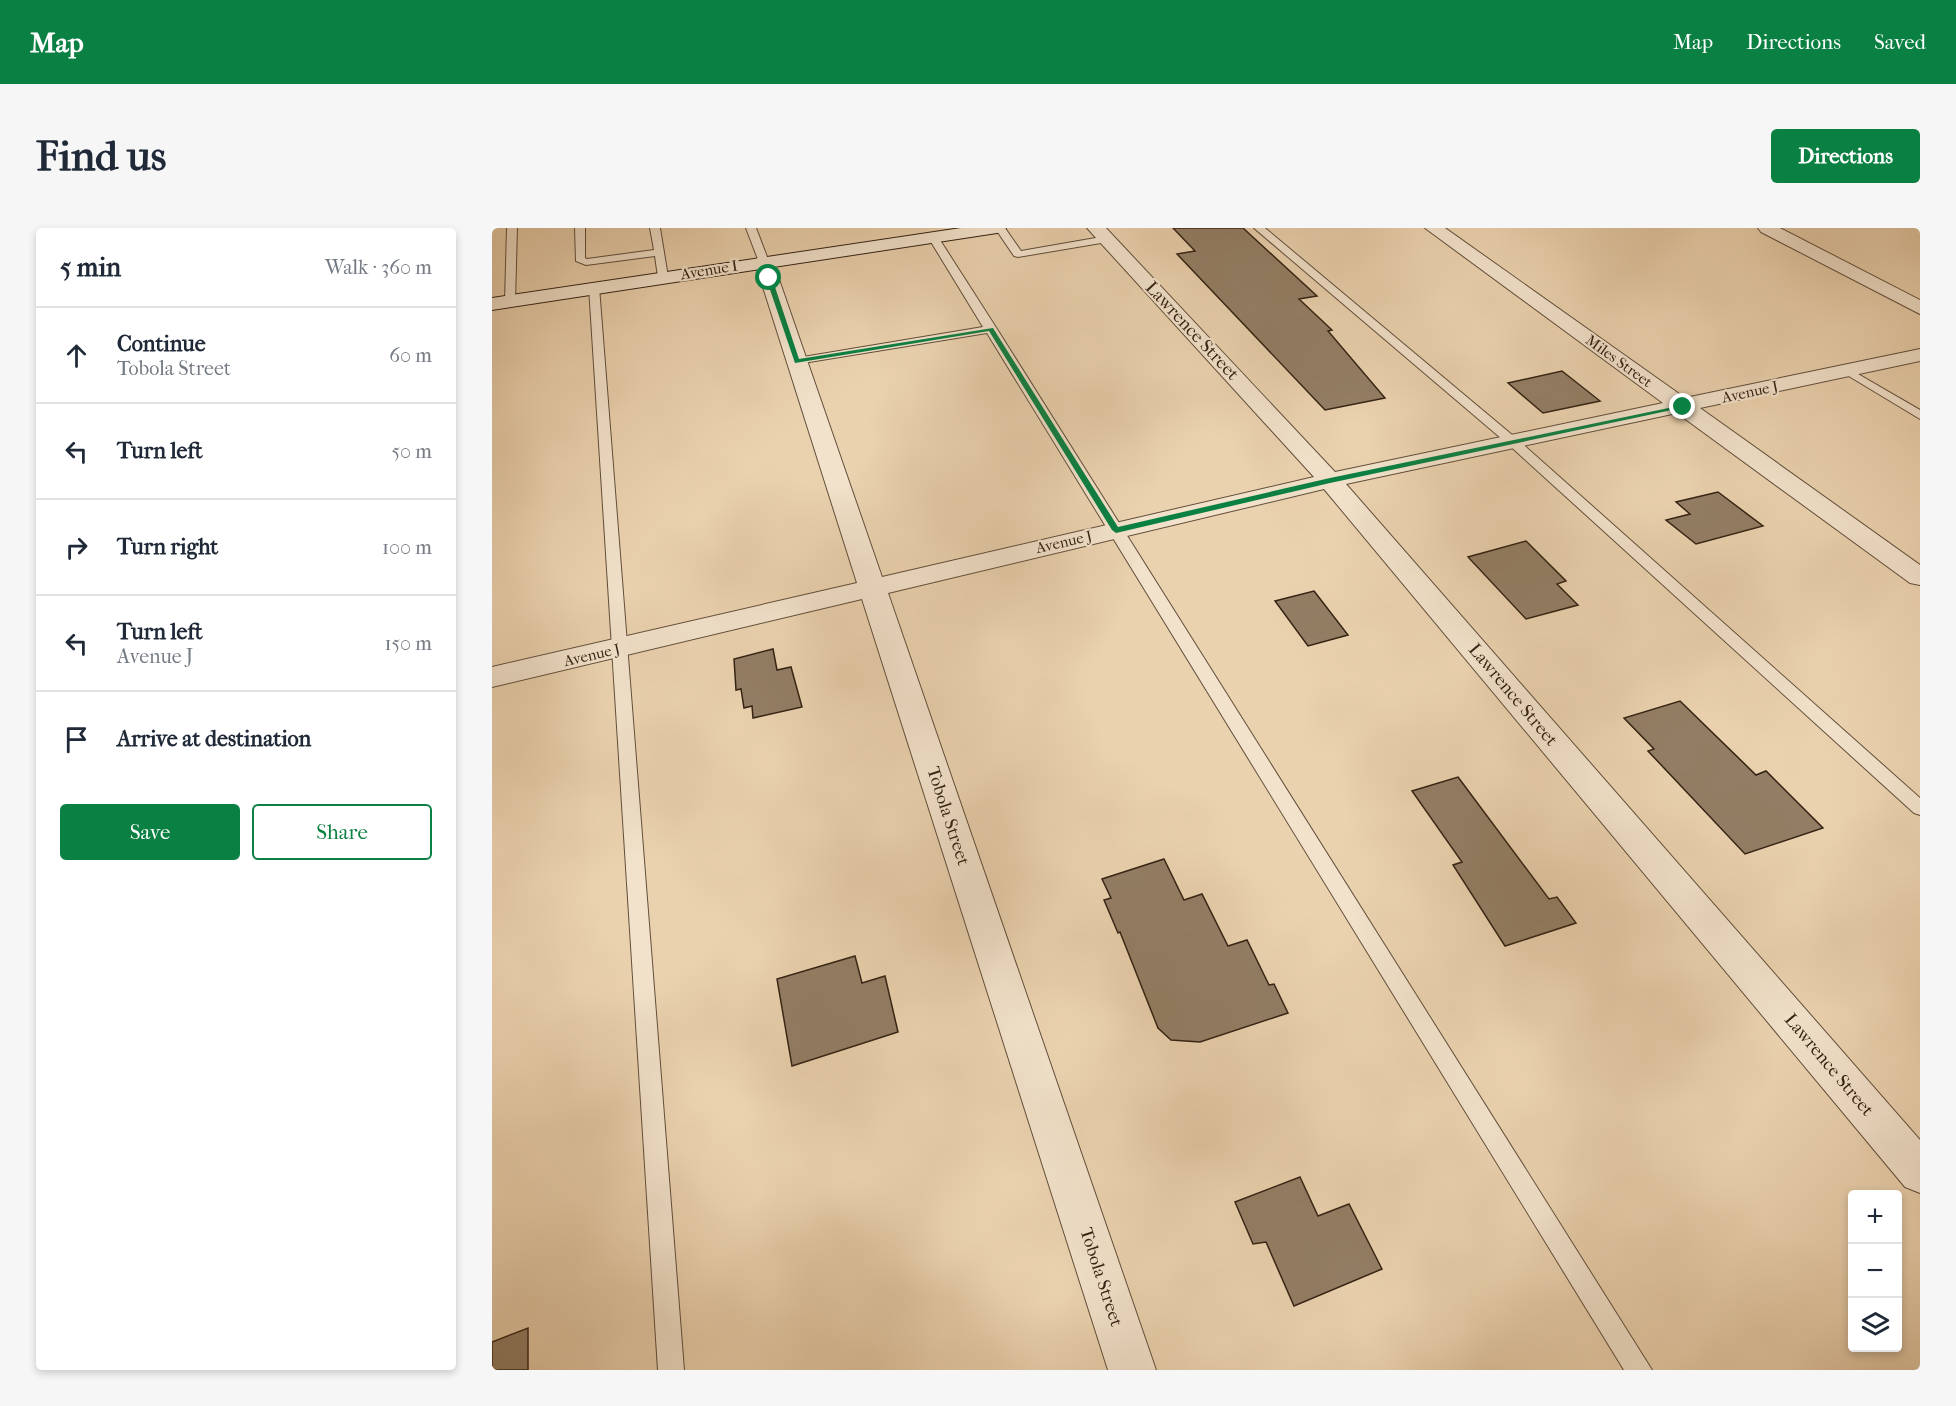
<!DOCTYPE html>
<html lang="en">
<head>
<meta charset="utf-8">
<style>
  body { margin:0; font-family:"IM FELL French Canon",serif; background:#f6f6f7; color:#1f2937 }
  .controls { position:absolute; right:18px; bottom:18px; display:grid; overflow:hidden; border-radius:6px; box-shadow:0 3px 9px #0003 }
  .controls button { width:54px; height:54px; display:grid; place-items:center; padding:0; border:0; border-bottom:2px solid #e0e1e3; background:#fff; color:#1f2937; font:30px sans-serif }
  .stop { position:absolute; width:18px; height:18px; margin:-14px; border:4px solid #0b8043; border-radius:50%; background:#fff }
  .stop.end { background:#0b8043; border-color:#fff; box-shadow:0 2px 6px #0008 }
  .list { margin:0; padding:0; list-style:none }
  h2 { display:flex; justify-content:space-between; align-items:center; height:78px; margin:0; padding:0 24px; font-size:26px }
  h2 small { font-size:20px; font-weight:400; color:#747a83 }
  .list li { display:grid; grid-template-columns:39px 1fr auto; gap:18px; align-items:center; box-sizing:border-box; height:96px; padding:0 24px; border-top:2px solid #e0e1e3 }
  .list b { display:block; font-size:22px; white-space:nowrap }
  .list p { margin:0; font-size:20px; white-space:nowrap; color:#747a83 }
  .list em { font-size:20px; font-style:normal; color:#747a83 }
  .actions { display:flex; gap:12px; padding:18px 24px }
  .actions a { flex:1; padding:14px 0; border:2px solid #0b8043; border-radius:6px; text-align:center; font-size:21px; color:#0b8043 }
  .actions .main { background:#0b8043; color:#fff }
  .icon { flex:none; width:33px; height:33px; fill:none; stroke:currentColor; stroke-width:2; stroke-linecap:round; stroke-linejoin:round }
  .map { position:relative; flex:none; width:1428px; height:1142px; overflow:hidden; border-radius:6px }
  header { display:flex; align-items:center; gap:36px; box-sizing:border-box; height:84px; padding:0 30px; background:#0b8043; color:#fff }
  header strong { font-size:28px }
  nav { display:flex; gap:33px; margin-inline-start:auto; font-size:21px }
  .intro { display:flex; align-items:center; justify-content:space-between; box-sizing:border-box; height:144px; padding:0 36px }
  h1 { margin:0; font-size:42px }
  .button { padding:15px 27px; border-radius:6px; background:#0b8043; color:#fff; font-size:21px; font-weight:700 }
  main { display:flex; gap:36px; padding:0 36px }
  aside { flex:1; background:#fff; border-radius:6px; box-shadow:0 3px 9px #0003 }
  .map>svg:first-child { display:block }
</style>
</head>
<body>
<header>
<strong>Map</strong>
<nav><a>Map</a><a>Directions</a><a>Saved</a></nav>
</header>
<div class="intro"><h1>Find us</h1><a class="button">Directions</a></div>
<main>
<aside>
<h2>5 min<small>Walk · 360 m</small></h2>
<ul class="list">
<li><svg class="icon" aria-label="ahead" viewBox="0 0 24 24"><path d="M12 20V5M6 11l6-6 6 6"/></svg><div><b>Continue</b><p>Tobola Street</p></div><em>60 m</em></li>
<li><svg class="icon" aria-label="left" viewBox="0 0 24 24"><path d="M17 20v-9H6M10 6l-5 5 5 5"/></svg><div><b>Turn left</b></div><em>50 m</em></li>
<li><svg class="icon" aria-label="right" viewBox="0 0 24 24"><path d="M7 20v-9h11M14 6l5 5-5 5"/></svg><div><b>Turn right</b></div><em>100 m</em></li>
<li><svg class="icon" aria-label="left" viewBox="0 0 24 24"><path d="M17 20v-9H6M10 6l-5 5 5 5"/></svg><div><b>Turn left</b><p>Avenue J</p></div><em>150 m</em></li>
<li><svg class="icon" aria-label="arrive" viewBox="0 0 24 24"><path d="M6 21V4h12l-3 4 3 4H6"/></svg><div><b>Arrive at destination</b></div></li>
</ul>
<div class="actions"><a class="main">Save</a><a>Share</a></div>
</aside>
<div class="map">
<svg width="1428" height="1142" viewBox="0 0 1428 1142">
  <rect width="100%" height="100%" fill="#ebd2af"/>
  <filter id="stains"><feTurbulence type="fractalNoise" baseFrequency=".00333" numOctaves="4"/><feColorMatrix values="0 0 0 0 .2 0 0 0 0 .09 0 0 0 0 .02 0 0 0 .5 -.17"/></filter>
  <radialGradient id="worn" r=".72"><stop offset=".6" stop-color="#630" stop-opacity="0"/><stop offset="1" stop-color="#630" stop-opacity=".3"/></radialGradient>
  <g fill="#937e65" stroke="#332214" stroke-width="1.5">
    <path d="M681,0H751L825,68L807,71L840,102L836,103L893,170L833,182L685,26L703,23Z"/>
    <path d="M1070,143L1108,173L1051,185L1016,155Z"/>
    <path d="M1226,264L1271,298L1204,316L1174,292L1198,286L1184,274Z"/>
    <path d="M1034,313L1074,353L1065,356L1086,377L1034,391L976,329Z"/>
    <path d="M822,363L856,407L816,418L783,373Z"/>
    <path d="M281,421L285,442L299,439L310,479L261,490L260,478L252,480L249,461L244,462L242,431Z"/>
    <path d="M1188,473L1264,547L1274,543L1331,600L1253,626L1156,523L1162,521L1132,490Z"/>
    <path d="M966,549L1057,671L1065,669L1084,695L1013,718L961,637L970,634L920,563Z"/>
    <path d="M672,631L692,672L710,666L736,718L755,712L777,757L782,756L796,785L708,814L679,812L666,800L628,704L626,705L612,672L619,670L610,651Z"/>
    <path d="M363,728L370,755L393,748L406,804L300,838L285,751Z"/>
    <path d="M808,949L826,988L857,976L890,1041L802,1078L774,1014L761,1016L743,974Z"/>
    <path d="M36,1100V1142H0V1114Z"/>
  </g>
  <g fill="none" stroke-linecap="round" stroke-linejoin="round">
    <defs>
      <g id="lane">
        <path d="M15,0H25L23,73L18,76L13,73Z"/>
        <path d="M83,0H93V30L95,31L162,22L158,0H168L176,49L171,52L166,49L163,28L94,37L84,33Z"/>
        <path d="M254,0H264L277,34L276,36L267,34Z"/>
        <path d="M503,0H513L529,23L615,8L620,11L615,14L526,29L522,28Z"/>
        <path d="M762,0H773L1025,211L1428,570V587L1422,585L1017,217Z"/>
        <path d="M441,6L446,9L505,101L1160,1142H1132L495,105L305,136L299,133L305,130L491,99L436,9Z"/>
        <path d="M102,56L107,59L192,1142H166L97,59Z"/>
        <path d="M1354,139L1428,182V191L1350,144L1348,142Z"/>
      </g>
      <g id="street">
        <path d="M595,0H614L843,244L1171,175L933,0H953L1193,170L1428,121V133L1208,180L1428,337V357L1418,355L1185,185L854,256L1428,912V965L1413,959L832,261L396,365L664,1142H616L370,371L0,459V439L365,355L263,34L265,30H279L281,34L390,349L822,249Z"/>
        <path d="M1266,0H1288L1428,72V86L1269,4Z"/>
      </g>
      <path id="secondary" d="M469,0H514L511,4L505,5L0,82V70Z"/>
    </defs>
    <use href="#lane" stroke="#614e3b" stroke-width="2"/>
    <use href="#street" stroke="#614e3b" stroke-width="2"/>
    <use href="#secondary" stroke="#332214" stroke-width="2"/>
    <use href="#lane" fill="#f2e2cb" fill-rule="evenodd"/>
    <use href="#street" fill="#f2e2cb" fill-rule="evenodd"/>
    <use href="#secondary" fill="#f2e2cb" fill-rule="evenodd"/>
  </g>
  <path fill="#0b8043" d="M277,48L280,50L307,131L501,100L626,299L838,250L1191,177L1194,179L838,255L624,305L620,302L497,103L303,135L274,50Z"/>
  <g text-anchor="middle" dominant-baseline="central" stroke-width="4.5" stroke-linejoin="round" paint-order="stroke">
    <g font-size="15" fill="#332214" stroke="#f2e2cb">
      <text transform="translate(217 42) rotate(-9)">Avenue I</text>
      <text transform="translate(1127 133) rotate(36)">Miles Street</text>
      <text transform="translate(1258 164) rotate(-12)">Avenue J</text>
      <text transform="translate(572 314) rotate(-13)">Avenue J</text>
      <text transform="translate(100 427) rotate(-13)">Avenue J</text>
    </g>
    <g font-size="18" fill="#332214" stroke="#f2e2cb">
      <text transform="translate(700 103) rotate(47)">Lawrence Street</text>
      <text transform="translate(1021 467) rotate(50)">Lawrence Street</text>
      <text transform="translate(456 588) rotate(72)">Tobola Street</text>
      <text transform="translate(1337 837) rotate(50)">Lawrence Street</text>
      <text transform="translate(609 1049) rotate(72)">Tobola Street</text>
    </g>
  </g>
  <rect width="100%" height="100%" filter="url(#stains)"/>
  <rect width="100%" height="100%" fill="url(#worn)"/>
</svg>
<div class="controls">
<button>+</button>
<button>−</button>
<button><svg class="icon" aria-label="layers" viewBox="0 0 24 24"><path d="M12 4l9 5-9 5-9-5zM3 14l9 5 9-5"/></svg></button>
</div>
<div class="stop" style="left:277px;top:50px"></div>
<div class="stop end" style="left:1191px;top:179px"></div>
</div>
</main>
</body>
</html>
